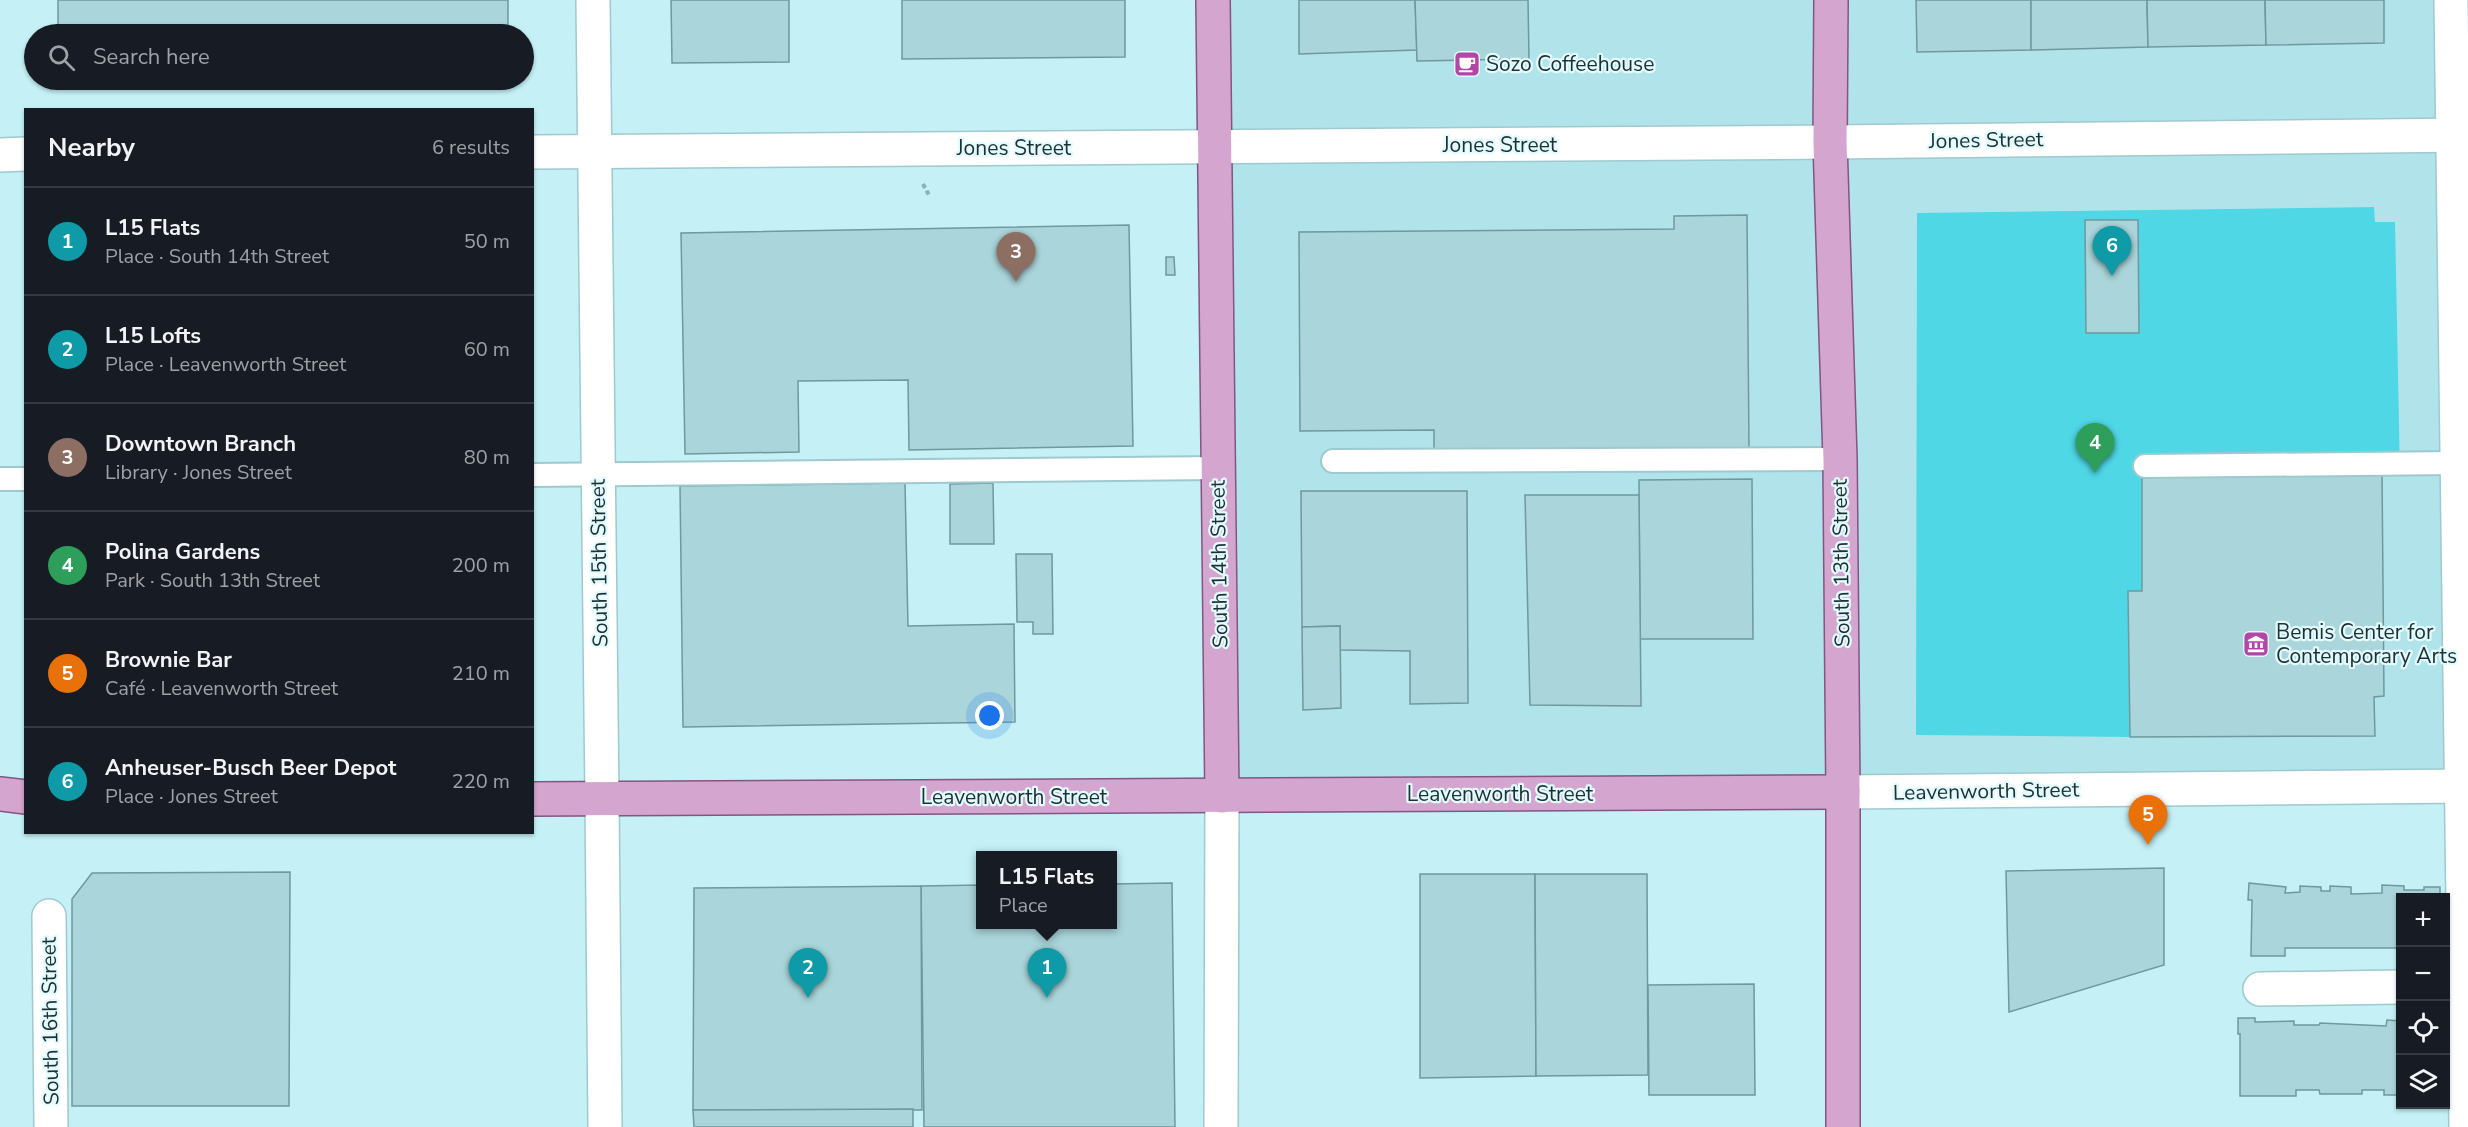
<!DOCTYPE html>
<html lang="en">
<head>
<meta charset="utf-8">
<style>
  body { margin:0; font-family:"Nunito Sans",sans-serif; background:#20242c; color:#f1f3f6 }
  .controls { position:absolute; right:18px; bottom:18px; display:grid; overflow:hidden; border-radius:0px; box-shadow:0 2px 4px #0004 }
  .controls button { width:54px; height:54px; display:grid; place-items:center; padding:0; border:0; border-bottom:2px solid #363941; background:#171b24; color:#f1f3f6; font:30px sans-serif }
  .you { position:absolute; left:990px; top:716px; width:21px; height:21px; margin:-15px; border:4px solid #fff; border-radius:50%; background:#1a73e8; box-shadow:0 0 0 9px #1a73e833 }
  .badge { display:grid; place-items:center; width:39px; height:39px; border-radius:50%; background:#0b8043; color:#fff; font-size:20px; font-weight:700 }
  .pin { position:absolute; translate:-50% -50px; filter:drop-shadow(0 2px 3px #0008) }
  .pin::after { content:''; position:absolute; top:32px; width:21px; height:18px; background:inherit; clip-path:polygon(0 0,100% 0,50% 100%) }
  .popup { position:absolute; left:976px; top:851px; width:141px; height:78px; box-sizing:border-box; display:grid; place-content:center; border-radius:0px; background:#171b24; filter:drop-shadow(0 2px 4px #0005); font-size:20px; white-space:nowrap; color:#9ea1a6 }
  .popup b { font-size:22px; color:#f1f3f6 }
  .popup::after { content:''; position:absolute; left:50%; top:100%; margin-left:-12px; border:12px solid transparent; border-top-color:#171b24 }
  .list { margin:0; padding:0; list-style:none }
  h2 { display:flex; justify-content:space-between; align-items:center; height:78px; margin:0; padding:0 24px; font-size:26px }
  h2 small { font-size:20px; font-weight:400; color:#9ea1a6 }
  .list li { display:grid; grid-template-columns:39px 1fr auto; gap:18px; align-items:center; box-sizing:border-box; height:108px; padding:0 24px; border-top:2px solid #363941 }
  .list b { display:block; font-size:22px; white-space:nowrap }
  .list p { margin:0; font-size:20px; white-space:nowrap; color:#9ea1a6 }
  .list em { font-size:20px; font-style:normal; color:#9ea1a6 }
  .icon { flex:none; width:33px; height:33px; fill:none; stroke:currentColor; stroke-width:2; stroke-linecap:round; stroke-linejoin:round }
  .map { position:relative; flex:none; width:2468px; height:1127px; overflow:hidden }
  .search { position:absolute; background:#171b24; box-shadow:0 2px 4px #0004; left:24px; top:24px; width:510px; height:66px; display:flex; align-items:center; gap:15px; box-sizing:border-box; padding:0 21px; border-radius:33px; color:#9ea1a6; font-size:22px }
  .panel { position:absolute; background:#171b24; box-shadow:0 2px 4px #0004; left:24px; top:108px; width:510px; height:726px; border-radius:0px }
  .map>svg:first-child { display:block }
</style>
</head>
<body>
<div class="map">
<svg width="2468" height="1127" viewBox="0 0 2468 1127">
  <rect width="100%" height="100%" fill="#c5f1f6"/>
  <path fill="#b0e4ea" d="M1213,0H2468V786L1222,796Z"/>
  <path fill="#4fd7e6" d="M2374,207L2375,222H2395L2400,474L2382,472L2142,591H2128L2130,737L1916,735L1917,213Z"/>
  <g fill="#aad5da" stroke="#70989d" stroke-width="1.5">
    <rect x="58" y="0" width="450" height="34"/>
    <path d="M671,0H789V62L672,63Z"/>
    <path d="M902,0H1125V57L902,59Z"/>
    <path d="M1299,0H1415L1417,50L1299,54Z"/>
    <path d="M1415,0H1528L1529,59L1417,61Z"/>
    <path d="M1916,0H2031V50L1917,52Z"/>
    <path d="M2031,0H2147L2148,47L2031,50Z"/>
    <path d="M2147,0H2265L2266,45L2148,47Z"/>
    <path d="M2265,0H2384V43L2266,45Z"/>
    <path d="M1747,215L1749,449L1434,452V430L1300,431L1299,232L1674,229V216Z"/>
    <path d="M2085,220H2138L2139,333H2086Z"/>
    <path d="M1129,225L1133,446L909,450L908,380L798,381L799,452L685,454L681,233Z"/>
    <path d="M1166,257H1174L1175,275H1166Z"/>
    <path d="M2382,472L2384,696L2374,697L2375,736L2130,737L2128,591H2142V474Z"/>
    <path d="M1752,479L1753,639H1640L1639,480Z"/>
    <path d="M905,483L908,626L1014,624L1015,722L683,727L680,486Z"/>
    <path d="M993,483L994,544H950V484Z"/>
    <path d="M1301,491H1467L1468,703L1410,704V651L1340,650V626L1302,627Z"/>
    <path d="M1525,495H1639L1641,706L1530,705Z"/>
    <path d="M1016,554H1052L1053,634H1033V622H1017Z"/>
    <path d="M1340,626L1341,708L1303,710L1302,627Z"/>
    <path d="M2164,868V965L2009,1012L2006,871Z"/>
    <path d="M290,872L289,1106H72V899L92,873Z"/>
    <path d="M1420,874H1535L1536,1076L1420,1078Z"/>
    <path d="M1535,874H1647L1648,1075L1536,1076Z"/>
    <path d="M1172,883L1175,1127H924L921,886L981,885V924H1113V884Z"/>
    <path d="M2249,883L2286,887L2285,893L2300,892V886L2321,887V891H2330V886L2351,887V894L2382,893V885L2404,886V890H2424V887H2440V898H2400V948H2285V956H2251L2252,900H2248Z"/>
    <path d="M921,886L922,1110H693L694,888Z"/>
    <path d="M1754,984L1755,1095H1649L1648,985Z"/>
    <path d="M2238,1018H2255V1022L2294,1021V1025H2319L2320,1023L2386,1026L2387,1020L2400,1021V1095H2384V1090H2362V1094H2320L2319,1090H2296V1096H2240V1034H2238Z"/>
    <path d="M913,1109V1127H694L693,1110Z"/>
  </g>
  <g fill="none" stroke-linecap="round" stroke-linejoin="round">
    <defs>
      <g id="service">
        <path d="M1333,461L1840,459"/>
        <path d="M2145,466L2456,463"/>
        <path d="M532,475L1218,468"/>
        <path d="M0,479H26"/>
      </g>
      <g id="minor">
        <path d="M2451,0L2466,1127"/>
        <path d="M532,152L1830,142L2468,135"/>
        <path d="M0,155L26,154"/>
        <path d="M602,799L605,1127"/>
        <path d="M49,916L51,1127"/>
        <path d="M2260,989L2400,987"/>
        <path d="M1221,1127L1222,796"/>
      </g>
      <g id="tertiary">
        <path d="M593,0L602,799"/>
        <path d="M1843,792L2468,786"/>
      </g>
      <g id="primary">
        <path d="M1213,0L1222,796"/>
        <path d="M1831,0L1830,142L1840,459L1843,792V1127"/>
        <path d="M0,794L26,797"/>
        <path d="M532,799L1843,792"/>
      </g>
    </defs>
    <use href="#service" stroke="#9ec9ce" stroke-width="26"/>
    <use href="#minor" stroke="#9ec9ce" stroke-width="36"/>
    <use href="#tertiary" stroke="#9ec9ce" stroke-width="36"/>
    <use href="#primary" stroke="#825582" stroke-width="36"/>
    <path stroke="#8db0b3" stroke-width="4" stroke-dasharray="4.5 3" stroke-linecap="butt" d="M923,184L930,197"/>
    <use href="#service" stroke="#fff" stroke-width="22"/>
    <use href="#minor" stroke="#fff" stroke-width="33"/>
    <use href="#tertiary" stroke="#fff" stroke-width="33"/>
    <use href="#primary" stroke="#d4a5ce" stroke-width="33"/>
  </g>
  <defs>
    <symbol id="cafe-square" viewBox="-11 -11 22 22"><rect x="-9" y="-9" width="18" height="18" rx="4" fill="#b146a6" stroke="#e1fbfe"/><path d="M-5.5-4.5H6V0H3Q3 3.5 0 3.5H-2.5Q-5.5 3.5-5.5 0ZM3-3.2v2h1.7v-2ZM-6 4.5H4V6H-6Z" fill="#fff"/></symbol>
    <symbol id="museum-square" viewBox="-11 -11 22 22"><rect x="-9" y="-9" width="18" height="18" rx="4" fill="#b146a6" stroke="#e1fbfe"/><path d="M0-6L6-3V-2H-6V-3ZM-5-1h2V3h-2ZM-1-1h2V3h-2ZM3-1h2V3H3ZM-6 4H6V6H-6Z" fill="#fff"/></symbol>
  </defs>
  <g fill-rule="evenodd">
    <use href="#cafe-square" x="1452" y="49" width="30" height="30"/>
    <use href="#museum-square" x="2241" y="629" width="30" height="30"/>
  </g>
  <g text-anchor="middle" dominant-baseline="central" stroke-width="4.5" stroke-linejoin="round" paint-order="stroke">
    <g font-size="21" fill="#1f3032" stroke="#e1fbfe" text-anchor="start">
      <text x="1486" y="64">Sozo Coffeehouse</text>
      <text x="2276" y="632">Bemis Center for<tspan x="2276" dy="24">Contemporary Arts</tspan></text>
    </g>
    <g font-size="21" fill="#1f3032" stroke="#e1fbfe">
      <text transform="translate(1986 140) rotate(-1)">Jones Street</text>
      <text x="1500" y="145">Jones Street</text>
      <text x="1014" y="148">Jones Street</text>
      <text transform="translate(599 563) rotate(-91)">South 15th Street</text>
      <text transform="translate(1841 563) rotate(-91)">South 13th Street</text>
      <text transform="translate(1219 564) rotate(-91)">South 14th Street</text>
      <text transform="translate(1986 791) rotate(-1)">Leavenworth Street</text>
      <text x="1500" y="794">Leavenworth Street</text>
      <text x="1014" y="797">Leavenworth Street</text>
      <text transform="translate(50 1021) rotate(-91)">South 16th Street</text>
    </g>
  </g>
</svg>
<div class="controls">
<button>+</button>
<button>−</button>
<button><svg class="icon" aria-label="locate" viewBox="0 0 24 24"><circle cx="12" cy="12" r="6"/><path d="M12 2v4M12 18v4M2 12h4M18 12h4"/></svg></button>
<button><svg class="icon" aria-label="layers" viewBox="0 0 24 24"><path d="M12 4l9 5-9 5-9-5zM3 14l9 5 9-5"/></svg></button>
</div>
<div class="you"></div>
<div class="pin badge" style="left:1047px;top:998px;background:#0f9aa8">1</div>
<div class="popup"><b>L15 Flats</b>Place</div>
<div class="pin badge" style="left:808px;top:998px;background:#0f9aa8">2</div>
<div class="pin badge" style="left:1016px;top:282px;background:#8d6e63">3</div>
<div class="pin badge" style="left:2095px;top:473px;background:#2e9e5b">4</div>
<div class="pin badge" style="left:2148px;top:845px;background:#e8710a">5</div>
<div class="pin badge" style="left:2112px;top:276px;background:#0f9aa8">6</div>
<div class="search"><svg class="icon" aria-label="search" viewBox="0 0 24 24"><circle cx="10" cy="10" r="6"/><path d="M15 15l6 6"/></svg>Search here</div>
<section class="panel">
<h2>Nearby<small>6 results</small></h2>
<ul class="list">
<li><span class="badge" style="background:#0f9aa8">1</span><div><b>L15 Flats</b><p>Place · South 14th Street</p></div><em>50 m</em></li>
<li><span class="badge" style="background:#0f9aa8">2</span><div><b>L15 Lofts</b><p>Place · Leavenworth Street</p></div><em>60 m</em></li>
<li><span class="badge" style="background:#8d6e63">3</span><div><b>Downtown Branch</b><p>Library · Jones Street</p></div><em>80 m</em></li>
<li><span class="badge" style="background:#2e9e5b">4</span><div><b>Polina Gardens</b><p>Park · South 13th Street</p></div><em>200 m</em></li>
<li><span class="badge" style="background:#e8710a">5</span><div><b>Brownie Bar</b><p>Café · Leavenworth Street</p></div><em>210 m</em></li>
<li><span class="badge" style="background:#0f9aa8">6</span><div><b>Anheuser-Busch Beer Depot</b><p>Place · Jones Street</p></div><em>220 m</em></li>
</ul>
</section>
</div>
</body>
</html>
